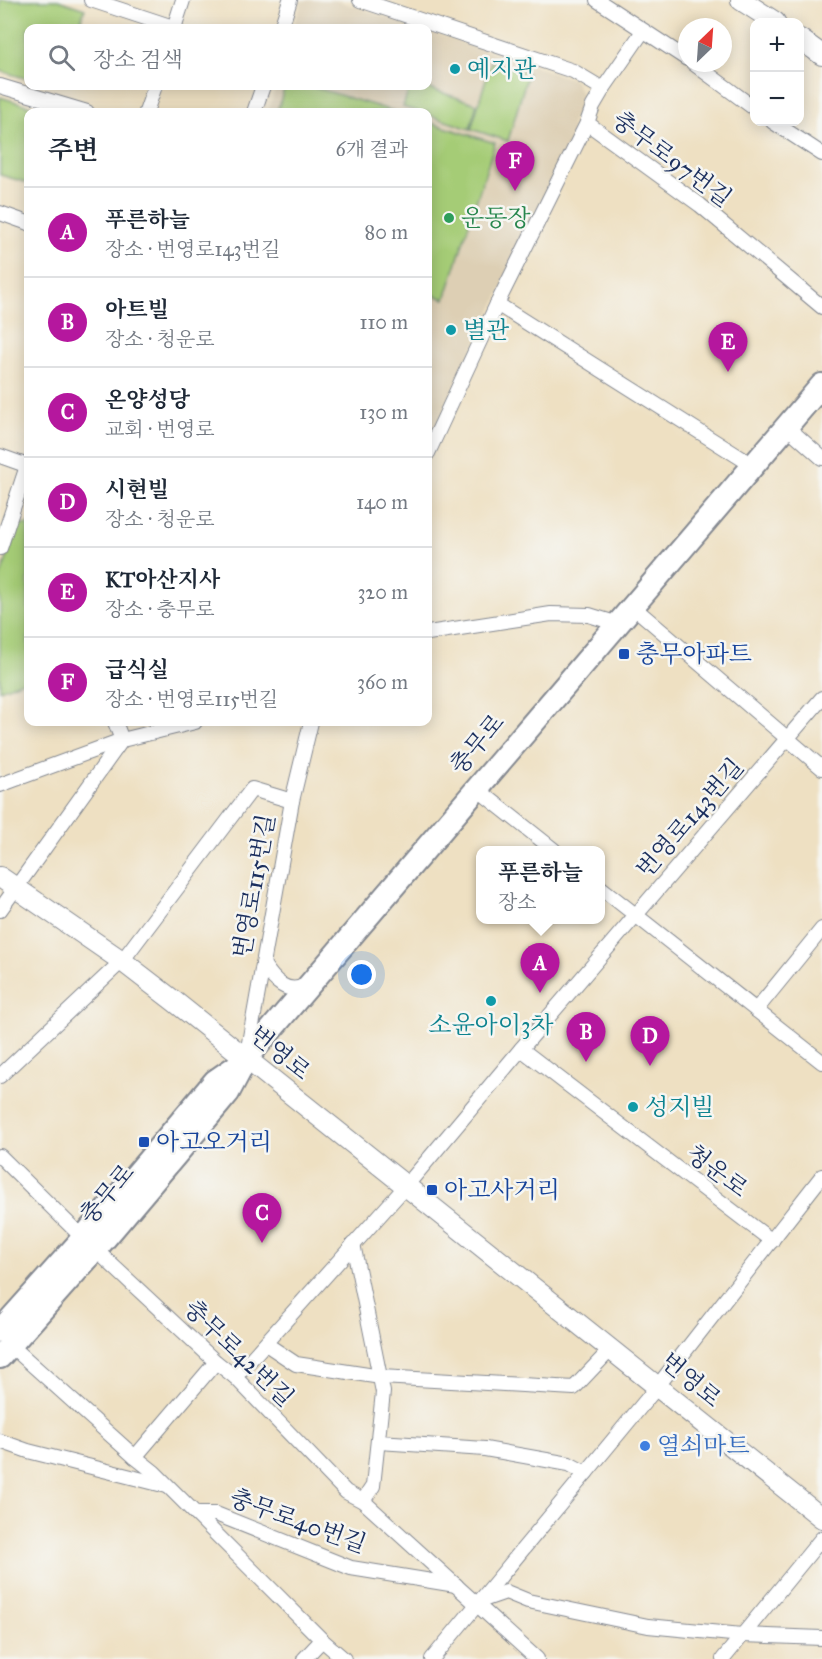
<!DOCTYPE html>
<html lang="ko">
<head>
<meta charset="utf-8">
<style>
  body { margin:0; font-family:"IM FELL Great Primer","Noto Serif KR",serif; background:#f6f6f7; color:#1f2937 }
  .controls { position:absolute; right:18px; top:18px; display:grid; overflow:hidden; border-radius:12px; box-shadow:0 3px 15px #0003 }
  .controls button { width:54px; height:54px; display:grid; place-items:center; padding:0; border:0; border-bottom:2px solid #e0e1e3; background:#fff; color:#1f2937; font:30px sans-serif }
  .compass { position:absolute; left:678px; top:18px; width:54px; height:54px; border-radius:50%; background:#fff; box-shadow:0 3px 15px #0003; rotate:25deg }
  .you { position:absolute; left:362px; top:975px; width:21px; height:21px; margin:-15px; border:4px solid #fff; border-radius:50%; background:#1a73e8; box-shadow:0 0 0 9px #1a73e833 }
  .badge { display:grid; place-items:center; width:39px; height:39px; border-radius:50%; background:#b5179e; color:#fff; font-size:20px; font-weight:700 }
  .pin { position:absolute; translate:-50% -50px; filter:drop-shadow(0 2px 3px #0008) }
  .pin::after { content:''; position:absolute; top:32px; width:21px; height:18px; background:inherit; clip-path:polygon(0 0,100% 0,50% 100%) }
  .popup { position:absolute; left:476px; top:846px; width:129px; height:78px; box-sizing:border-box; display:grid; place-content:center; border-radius:12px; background:#fff; filter:drop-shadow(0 2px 4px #0005); font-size:20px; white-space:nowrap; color:#747a83 }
  .popup b { font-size:22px; color:#1f2937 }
  .popup::after { content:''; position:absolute; left:50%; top:100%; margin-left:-12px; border:12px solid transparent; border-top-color:#fff }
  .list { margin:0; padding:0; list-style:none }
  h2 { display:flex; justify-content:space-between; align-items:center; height:78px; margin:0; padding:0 24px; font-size:26px }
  h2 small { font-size:20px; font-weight:400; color:#747a83 }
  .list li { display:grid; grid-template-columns:39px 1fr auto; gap:18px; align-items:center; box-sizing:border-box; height:90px; padding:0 24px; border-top:2px solid #e0e1e3 }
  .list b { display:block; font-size:22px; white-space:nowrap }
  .list p { margin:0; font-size:20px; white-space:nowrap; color:#747a83 }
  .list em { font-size:20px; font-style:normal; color:#747a83 }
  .icon { flex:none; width:33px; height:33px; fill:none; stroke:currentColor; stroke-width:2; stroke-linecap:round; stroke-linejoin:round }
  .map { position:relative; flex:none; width:822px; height:1659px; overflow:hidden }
  .search { position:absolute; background:#fff; box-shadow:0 3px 15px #0003; left:24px; top:24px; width:408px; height:66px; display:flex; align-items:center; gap:15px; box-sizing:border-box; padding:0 21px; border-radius:12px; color:#747a83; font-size:22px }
  .panel { position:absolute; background:#fff; box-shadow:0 3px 15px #0003; left:24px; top:108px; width:408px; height:618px; border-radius:12px }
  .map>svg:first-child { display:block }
</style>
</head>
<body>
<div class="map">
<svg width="822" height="1659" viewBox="0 0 822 1659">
  <rect width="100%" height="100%" fill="#f6f6f2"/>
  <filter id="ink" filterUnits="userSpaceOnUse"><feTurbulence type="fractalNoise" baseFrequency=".0167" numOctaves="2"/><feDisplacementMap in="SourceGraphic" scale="12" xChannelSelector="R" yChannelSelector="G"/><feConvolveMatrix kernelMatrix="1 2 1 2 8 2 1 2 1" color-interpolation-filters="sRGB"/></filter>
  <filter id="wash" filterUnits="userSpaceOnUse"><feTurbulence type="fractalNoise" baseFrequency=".008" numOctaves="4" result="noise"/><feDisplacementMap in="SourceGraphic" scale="24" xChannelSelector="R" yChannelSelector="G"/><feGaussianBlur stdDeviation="1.35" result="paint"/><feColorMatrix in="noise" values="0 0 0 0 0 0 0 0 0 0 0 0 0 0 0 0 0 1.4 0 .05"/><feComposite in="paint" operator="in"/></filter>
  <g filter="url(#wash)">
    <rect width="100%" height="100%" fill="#eee0c2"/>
    <g fill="#ddcfb4">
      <path d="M302,0H335L420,28H293Z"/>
      <path d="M428,31L575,80L583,99L571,125L574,138L428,442V112H268L276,86H428Z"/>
    </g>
    <g fill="#a5cc76" stroke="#607e6a" stroke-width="1.5">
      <path d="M0,0H58L85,9L78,28H28V79L0,71Z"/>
      <path d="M491,62L528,73L508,141L471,129Z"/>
      <path d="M285,86H310L396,112H277Z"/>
      <path d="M410,86H421L477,104L470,129L428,115V112H419L403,107Z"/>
      <path d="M0,97L50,112H28V183L0,175Z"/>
      <path d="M428,122L495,143L445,299L428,293Z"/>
      <path d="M28,524V679L0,690V578L18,526Z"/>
    </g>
  </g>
  <g filter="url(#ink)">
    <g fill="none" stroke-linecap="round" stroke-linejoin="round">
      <defs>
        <g id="street">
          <path d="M91,0L176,28"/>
          <path d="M360,0L573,71L603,89L593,106L587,123L700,205L822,307"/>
          <path d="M597,0L687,59"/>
          <path d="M174,28L183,0"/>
          <path d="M281,28L290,0"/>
          <path d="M693,63L754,108"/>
          <path d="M0,86L87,112"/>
          <path d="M603,89L643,31"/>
          <path d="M146,112L155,86"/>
          <path d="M254,112L263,86"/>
          <path d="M773,122L822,154"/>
          <path d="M0,213L28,223"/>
          <path d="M497,304L752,465"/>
          <path d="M786,426L822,458"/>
          <path d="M428,453L497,304L587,123"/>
          <path d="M0,456L28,466"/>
          <path d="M0,548L28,463"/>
          <path d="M631,605L822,768"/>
          <path d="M428,633L551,614L589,615L615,623"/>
          <path d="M115,722L122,740"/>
          <path d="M0,785L122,740L195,722"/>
          <path d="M476,788L554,850"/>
          <path d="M600,887L822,1062"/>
          <path d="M0,910L122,740"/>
          <path d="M263,964C273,980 288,997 307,984"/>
          <path d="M756,1010L822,929"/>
          <path d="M521,1049L772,1241"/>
          <path d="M247,1054L292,801L311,722"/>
          <path d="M0,1076L122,961L252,789L292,801"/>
          <path d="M0,1156L83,1238L216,1362L235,1377L346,1492L363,1501L537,1659"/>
          <path d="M353,1244L383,1392L373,1486L363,1501"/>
          <path d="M7,1342L135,1457L154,1472L322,1640L344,1659"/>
          <path d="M266,1344L296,1364L381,1377L574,1388L611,1349"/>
          <path d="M235,1377L406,1186L521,1049L822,698"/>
          <path d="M0,1441L28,1451L167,1486"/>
          <path d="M379,1442L485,1449L569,1464L586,1473"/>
          <path d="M135,1457L216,1362"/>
          <path d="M196,1514H216L351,1568L456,1585"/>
          <path d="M483,1600L506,1592L528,1601L648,1626L742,1635L822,1638"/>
          <path d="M304,1659L322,1640"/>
          <path d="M432,1659L657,1387L822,1176"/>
          <path d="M723,1659L822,1538"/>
        </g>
        <g id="secondary">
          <path d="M741,0L775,22"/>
          <path d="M800,39L822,55"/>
          <path d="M0,877L122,961L174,1001L822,1518"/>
        </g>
        <g id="primary">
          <path d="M0,1331L76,1246L215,1081L241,1063"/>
          <path d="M0,1357L96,1249L218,1105L228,1093L246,1059C437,834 628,609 822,385"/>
        </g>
      </defs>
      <use href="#street" stroke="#848890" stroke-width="16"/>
      <use href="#secondary" stroke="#848890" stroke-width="22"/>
      <use href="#primary" stroke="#848890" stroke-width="26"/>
      <use href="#street" stroke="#fff" stroke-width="14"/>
      <use href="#secondary" stroke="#fff" stroke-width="20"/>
      <use href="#primary" stroke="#fff" stroke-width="22"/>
    </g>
  </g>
  <g fill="#0f9aa8" stroke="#f6f6f2" stroke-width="2">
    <circle cx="455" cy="69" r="6"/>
    <circle cx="451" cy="330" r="6"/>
    <circle cx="491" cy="1001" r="6"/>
    <circle cx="633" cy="1107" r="6"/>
  </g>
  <circle fill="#2e9e5b" stroke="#f6f6f2" stroke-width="2" cx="449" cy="218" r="6"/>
  <g fill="#1a4fb4" stroke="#f6f6f2" stroke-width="2">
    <rect x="618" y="648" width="12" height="12" rx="3"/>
    <rect x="138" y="1136" width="12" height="12" rx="3"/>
    <rect x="426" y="1184" width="12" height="12" rx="3"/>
  </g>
  <circle fill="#3f7fe0" stroke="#f6f6f2" stroke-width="2" cx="645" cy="1446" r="6"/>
  <g text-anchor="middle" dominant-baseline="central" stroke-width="5" stroke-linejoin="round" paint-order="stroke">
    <g font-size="24" fill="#0d838f" stroke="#f6f6f2" text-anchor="start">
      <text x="467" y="69">예지관</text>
      <text x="463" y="330">별관</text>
      <text x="491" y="1025" text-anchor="middle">소윤아이3차</text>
      <text x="645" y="1107">성지빌</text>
    </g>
    <g font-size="24" fill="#1b2f5e" stroke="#f6f6f2">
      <text transform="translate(672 159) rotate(37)">충무로97번길</text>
      <text transform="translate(477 744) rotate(-50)">충무로</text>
      <text transform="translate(690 818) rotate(-49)">번영로143번길</text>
      <text transform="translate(254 886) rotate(-80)">번영로115번길</text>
      <text transform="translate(280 1053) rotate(39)">번영로</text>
      <text transform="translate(717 1171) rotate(37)">청운로</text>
      <text transform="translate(107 1194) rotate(-50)">충무로</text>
      <text transform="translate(239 1353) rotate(44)">충무로42번길</text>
      <text transform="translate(691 1380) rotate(40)">번영로</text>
      <text transform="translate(298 1521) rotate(20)">충무로40번길</text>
    </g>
    <g font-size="24" fill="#27864d" stroke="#f6f6f2" text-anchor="start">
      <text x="461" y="218">운동장</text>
    </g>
    <g font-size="24" fill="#164399" stroke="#f6f6f2" text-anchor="start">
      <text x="636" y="654">충무아파트</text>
      <text x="156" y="1142">아고오거리</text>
      <text x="444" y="1190">아고사거리</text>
    </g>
    <g font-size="24" fill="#366cbe" stroke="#f6f6f2" text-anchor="start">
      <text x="657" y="1446">열쇠마트</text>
    </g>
  </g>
</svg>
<div class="controls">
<button>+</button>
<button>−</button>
</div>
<svg class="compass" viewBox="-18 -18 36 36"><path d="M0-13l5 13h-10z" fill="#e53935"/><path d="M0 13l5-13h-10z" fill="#747a83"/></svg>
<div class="you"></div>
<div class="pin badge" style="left:540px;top:993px">A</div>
<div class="popup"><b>푸른하늘</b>장소</div>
<div class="pin badge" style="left:586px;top:1062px">B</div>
<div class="pin badge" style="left:262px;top:1243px">C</div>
<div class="pin badge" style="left:650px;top:1066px">D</div>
<div class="pin badge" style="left:728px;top:372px">E</div>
<div class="pin badge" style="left:515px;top:191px">F</div>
<div class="search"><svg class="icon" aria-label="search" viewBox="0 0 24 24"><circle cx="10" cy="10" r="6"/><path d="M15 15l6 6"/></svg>장소 검색</div>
<section class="panel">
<h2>주변<small>6개 결과</small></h2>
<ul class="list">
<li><span class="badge">A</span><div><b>푸른하늘</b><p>장소 · 번영로143번길</p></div><em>80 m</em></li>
<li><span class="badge">B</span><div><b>아트빌</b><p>장소 · 청운로</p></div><em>110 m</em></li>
<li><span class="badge">C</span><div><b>온양성당</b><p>교회 · 번영로</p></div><em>130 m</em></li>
<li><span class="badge">D</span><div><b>시현빌</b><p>장소 · 청운로</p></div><em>140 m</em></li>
<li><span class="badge">E</span><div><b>KT아산지사</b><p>장소 · 충무로</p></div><em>320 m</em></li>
<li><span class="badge">F</span><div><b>급식실</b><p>장소 · 번영로115번길</p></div><em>360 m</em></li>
</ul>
</section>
</div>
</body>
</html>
